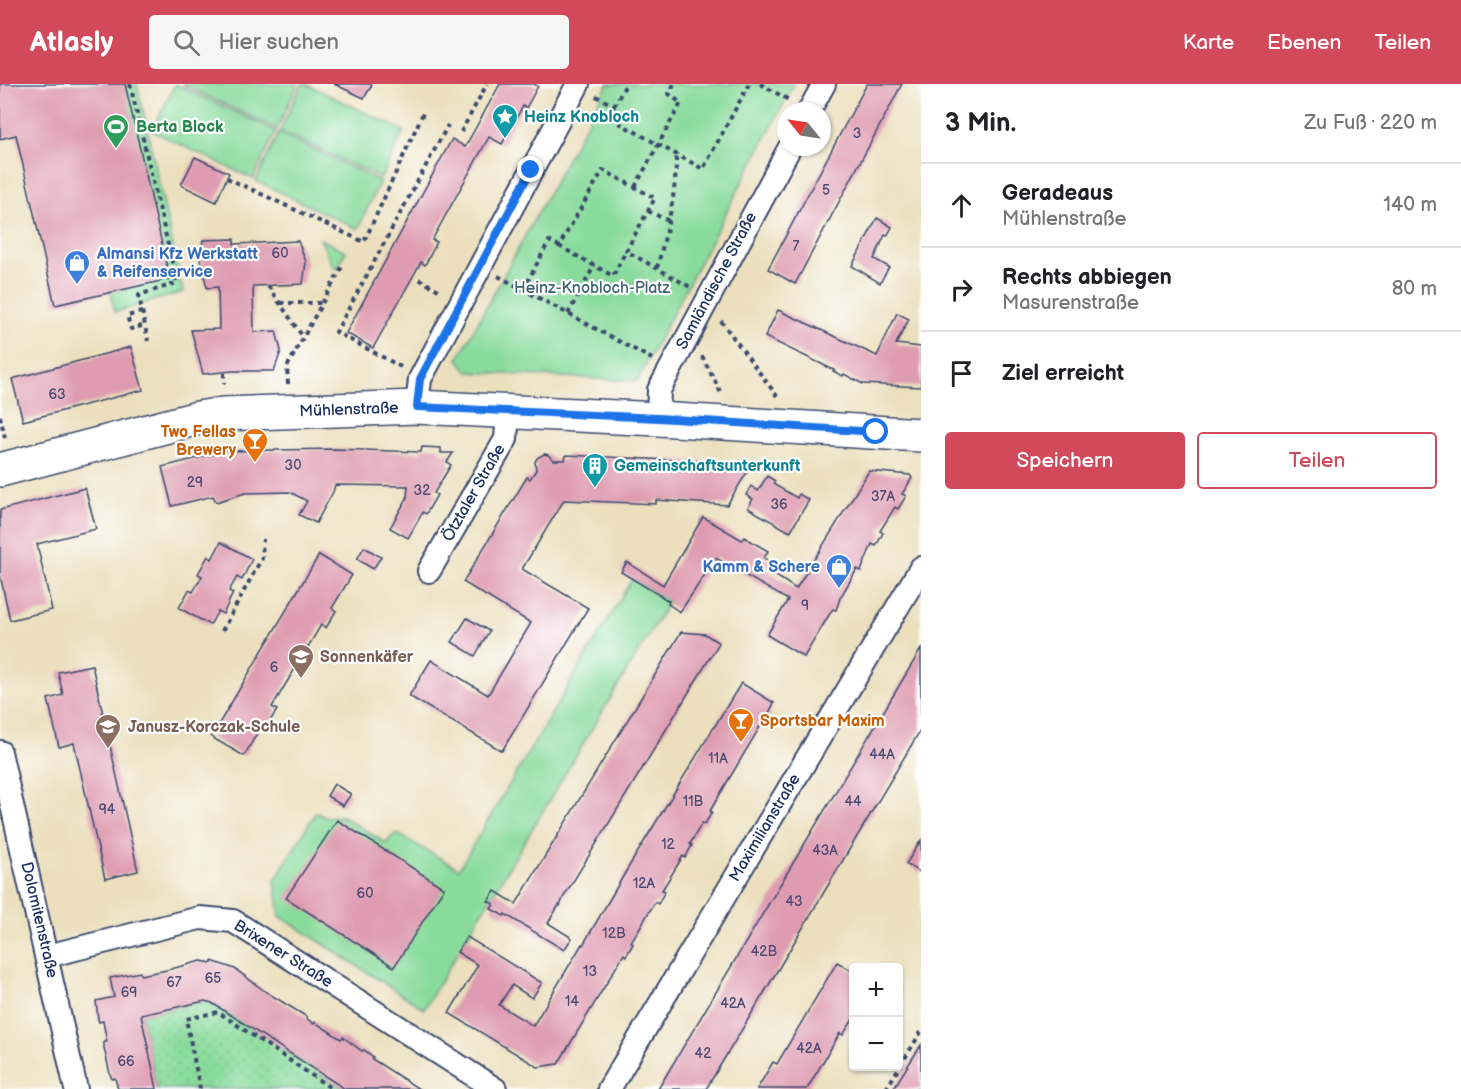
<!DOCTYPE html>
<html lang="de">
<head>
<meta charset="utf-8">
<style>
  body { margin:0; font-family:"Balsamiq Sans",sans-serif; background:#f6f6f6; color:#202124 }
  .controls { position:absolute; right:18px; bottom:18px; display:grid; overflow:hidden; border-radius:6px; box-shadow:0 2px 4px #0004 }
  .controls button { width:54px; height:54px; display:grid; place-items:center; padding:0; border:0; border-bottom:2px solid #e0e0e0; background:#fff; color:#202124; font:30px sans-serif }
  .compass { position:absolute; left:777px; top:18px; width:54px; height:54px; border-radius:50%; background:#fff; box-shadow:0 2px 4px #0004; rotate:300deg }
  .stop { position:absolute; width:18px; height:18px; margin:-14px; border:4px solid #1a73e8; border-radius:50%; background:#fff }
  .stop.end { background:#1a73e8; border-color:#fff; box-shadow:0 2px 6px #0008 }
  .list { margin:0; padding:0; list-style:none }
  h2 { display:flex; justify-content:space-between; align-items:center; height:78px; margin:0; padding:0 24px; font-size:26px }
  h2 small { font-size:20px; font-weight:400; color:#757577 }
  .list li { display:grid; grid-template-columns:39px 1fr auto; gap:18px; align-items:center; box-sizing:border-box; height:84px; padding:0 24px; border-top:2px solid #e0e0e0 }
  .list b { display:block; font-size:22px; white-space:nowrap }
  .list p { margin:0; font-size:20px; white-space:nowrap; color:#757577 }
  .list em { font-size:20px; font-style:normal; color:#757577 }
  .actions { display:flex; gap:12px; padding:18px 24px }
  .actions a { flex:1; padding:14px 0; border:2px solid #d1495b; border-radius:6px; text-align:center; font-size:21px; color:#d1495b }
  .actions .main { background:#d1495b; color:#fff }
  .icon { flex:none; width:33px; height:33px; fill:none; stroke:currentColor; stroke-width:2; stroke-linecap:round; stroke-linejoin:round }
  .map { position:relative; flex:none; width:921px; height:1005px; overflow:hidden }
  header { display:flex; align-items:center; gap:36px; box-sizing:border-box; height:84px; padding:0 30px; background:#d1495b; color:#fff }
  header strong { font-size:28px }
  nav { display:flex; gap:33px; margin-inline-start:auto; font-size:21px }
  .search { width:420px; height:54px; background:#f6f6f6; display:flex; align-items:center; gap:15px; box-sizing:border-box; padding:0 21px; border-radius:6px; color:#757577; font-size:22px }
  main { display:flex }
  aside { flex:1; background:#fff }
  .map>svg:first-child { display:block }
</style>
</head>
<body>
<header>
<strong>Atlasly</strong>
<div class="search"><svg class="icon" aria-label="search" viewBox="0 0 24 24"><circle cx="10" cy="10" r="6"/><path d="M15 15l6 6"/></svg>Hier suchen</div>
<nav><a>Karte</a><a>Ebenen</a><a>Teilen</a></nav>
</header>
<main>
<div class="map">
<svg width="921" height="1005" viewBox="0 0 921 1005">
  <defs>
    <pattern id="grass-dots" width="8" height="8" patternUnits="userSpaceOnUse" patternTransform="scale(1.5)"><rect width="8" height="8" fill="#89db9c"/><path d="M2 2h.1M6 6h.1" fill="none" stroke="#76bc89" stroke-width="1.8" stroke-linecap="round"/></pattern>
  </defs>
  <rect width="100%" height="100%" fill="#fff"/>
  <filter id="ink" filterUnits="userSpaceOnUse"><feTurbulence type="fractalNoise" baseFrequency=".0167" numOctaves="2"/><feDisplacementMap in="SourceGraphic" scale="12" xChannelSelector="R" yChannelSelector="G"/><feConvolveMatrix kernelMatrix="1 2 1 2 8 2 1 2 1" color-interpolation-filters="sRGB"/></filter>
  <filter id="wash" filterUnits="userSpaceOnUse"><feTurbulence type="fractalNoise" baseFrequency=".008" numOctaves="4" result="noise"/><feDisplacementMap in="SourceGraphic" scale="24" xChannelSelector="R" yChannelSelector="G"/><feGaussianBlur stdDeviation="1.35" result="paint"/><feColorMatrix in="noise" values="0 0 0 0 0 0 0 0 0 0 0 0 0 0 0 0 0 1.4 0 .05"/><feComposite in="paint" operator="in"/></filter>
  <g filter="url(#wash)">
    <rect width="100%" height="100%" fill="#ebdfbd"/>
    <path fill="url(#grass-dots)" stroke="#52857d" stroke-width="1.5" d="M205,917L212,919L345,1005H157L141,931Z"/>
    <g fill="#89db9c" stroke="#52857d" stroke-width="1.5">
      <path d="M65,0H137L183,208L115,228Z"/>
      <path d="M175,0L276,47L253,95L152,47Z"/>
      <path d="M182,0H298L277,45Z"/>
      <path d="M302,0H306L404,47L381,94L280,47Z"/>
      <path d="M608,0H794L637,297L468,288L458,275Z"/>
      <path d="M279,49L380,97L358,145L256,97Z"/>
      <path d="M320,155L346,167L337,185L333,182Z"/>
      <path d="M632,495L669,517L424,925L280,832L275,796L316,728L324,733L342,732L386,759L396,749L459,785Z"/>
    </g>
    <g id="blocks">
      <g fill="#de9bb1">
        <path d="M0,0H125L170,195L55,221L16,51L0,55Z"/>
        <path d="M334,0H370L372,1L364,14Z"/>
        <path d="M500,0H534L538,2L526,24L523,22L502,60L489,53L432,156L437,158L425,181L421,178L373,264L346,249L452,55L465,63Z"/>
        <path d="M867,0H902L795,200L768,185Z"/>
        <path d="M195,73L229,89L216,118L181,101Z"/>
        <path d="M877,134L892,143L887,152L885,151L874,175L889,183L880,199L852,182Z"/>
        <path d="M234,155V160L298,157L306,178L303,200L253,202L254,248L276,247L281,267L274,287H233L203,290L191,246L219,245L218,203L207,204L200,175L203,156Z"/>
        <path d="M778,226L877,272L897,229L909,235L896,260L921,263V303L863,300L844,290L843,292L833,287L834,286L765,253Z"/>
        <path d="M131,263L143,306L23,337L12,295Z"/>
        <path d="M422,363L441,364V369H453L447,378L451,381L434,409L437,411L426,430L423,428L408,454L390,444L407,414L408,402L335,401L333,408L316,439L299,431L307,417L290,408L245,409L216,418L213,412L172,422L162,383L226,367L335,365L421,368Z"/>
        <path d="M544,370L548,371L554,376H565L566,371L752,380L727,421L656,416V420L564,416L522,485L588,524L502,667L409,612L431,576L488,611L531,539L463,498L527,393L530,395L536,386L535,378L537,374Z"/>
        <path d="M869,387L910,391L912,394L902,410L906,412L898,425L895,423L880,447L883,449L876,462L872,460L861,487L857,485L840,514L836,526L833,525L832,526L804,573L767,551L788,516L716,474L680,528L668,520L669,517L621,488L627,478L663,501L703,433L742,456L744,453L768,467L764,474L772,478L767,486L796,505Z"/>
        <path d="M767,392L775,397L773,400L797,414L799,410L809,416L790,448L748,424L753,415L746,411L751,402L758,407Z"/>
        <path d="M85,404L96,445L37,460L52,526L10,536L0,491V426Z"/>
        <path d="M221,458L252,475L242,496L237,493L229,507L233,509L223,530L218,527L210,541L179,524L189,506L193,508L202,492L198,490L208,472L212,475Z"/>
        <path d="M364,463L381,473L373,485L357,475Z"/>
        <path d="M319,471L352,491L332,524L336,527L326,544L321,541L272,623L277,626L267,642L263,639L244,672L211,653Z"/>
        <path d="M467,534L489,547L475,572L452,558Z"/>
        <path d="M681,548L705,550L719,559L563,814L560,822L559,821L548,839L572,854L564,866L505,830L504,832L491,825L494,820L488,817L495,807L516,820Z"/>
        <path d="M921,565V645L767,904L706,1005H658Z"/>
        <path d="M92,581L138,787L105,795L74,659L59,663L48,615L63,611L58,588Z"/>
        <path d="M741,599L774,619L769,629L771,630L763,642L761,641L710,727L712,728L705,740L702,739L690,760L692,761L685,774L683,772L662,806L665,807L658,820L655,818L631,858L633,860L626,872L624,870L558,980L538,983L449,929L478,881L457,868L467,853L542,899L532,914L512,901L499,921L533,942L582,860L583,861L628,784Z"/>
        <path d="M334,700L351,710L343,722L327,712Z"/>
        <path d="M337,736L444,804L394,883L286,814Z"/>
        <path d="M921,756V789L906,780Z"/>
        <path d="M201,877L212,879V877L235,885L266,908L307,933L306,934L314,940L315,938L341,955L343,953L362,967L364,966L373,973L372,975L419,1005H345L212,919L205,917L141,931L157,1005H118L115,994L112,995L110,990L104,964V958H107L103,937L99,938L98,935L96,917L114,913L110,894L140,888L141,891L167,886Z"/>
        <path d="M837,878L854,888V934L843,951L840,949L807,1005H757L773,978L777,980Z"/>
        <path d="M921,961V1005H893Z"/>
      </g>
    </g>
  </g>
  <g filter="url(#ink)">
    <use href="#blocks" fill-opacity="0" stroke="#3a496c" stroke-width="1.5"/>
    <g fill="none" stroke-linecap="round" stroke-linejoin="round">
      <defs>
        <g id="minor">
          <path d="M809,27L824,0"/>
          <path d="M417,323L420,295L578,0"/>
          <path d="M658,335L659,306L790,63"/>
          <path d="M429,487L506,355L508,328"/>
          <path d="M0,668L76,1005"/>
          <path d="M47,872L200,834L233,837L495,1005"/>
          <path d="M609,1005L921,484"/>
        </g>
        <path id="primary" d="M0,386L198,334L223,330L417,323L658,335L921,351"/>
      </defs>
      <use href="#minor" stroke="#3a496c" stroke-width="26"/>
      <use href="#primary" stroke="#3a496c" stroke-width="36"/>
      <g stroke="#3a496c" stroke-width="4" stroke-dasharray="4.5 4.5" stroke-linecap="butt">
        <path d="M130,0L177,199L139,211L148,257"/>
        <path d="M760,0L791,17"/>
        <path d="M596,12L614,22L608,33L703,85L749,0"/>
        <path d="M614,22L626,0"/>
        <path d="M461,48L487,0"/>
        <path d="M227,94L364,158L424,27"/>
        <path d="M635,103L681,19L669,10L674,0"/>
        <path d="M648,127L669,137"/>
        <path d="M559,162L613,192L626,167"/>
        <path d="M657,184C667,146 677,109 676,69"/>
        <path d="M498,192L652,275"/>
        <path d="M419,195L442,208"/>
        <path d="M268,202L303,253"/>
        <path d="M523,206L549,157L559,162L603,86L655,114L626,167L692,204"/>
        <path d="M280,219H322"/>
        <path d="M142,228L127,232L131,245L145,241"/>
        <path d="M568,230L594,182"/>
        <path d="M721,237L777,312"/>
        <path d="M702,272L721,309"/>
        <path d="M401,283L336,248L448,41"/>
        <path d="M224,289V300"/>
        <path d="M288,300L287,283L343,181"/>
        <path d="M0,332L5,354"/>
        <path d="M222,547L262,474L263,455"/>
        <path d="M200,1005L186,935L218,928L332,1005"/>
        <path d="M886,1005L921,948"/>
      </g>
      <use href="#minor" stroke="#fff" stroke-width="22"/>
      <use href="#primary" stroke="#fff" stroke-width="33"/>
    </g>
  </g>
  <g fill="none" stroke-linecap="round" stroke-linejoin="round" filter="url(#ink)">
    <path stroke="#1a73e8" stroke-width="8" d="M531,86L420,295L417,323L658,334L876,348"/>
  </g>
  <defs>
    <symbol id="sight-pin" viewBox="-11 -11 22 30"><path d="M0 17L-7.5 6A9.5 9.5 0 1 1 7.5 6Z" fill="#0f9aa8" stroke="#fff"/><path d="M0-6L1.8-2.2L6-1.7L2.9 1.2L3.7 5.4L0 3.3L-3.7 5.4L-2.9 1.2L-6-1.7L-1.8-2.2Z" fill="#fff"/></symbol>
    <symbol id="stadium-pin" viewBox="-11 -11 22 30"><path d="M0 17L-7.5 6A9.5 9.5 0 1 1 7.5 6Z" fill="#2e9e5b" stroke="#fff"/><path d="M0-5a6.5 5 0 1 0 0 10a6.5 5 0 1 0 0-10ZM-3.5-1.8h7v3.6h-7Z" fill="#fff"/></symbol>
    <symbol id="shop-pin" viewBox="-11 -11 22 30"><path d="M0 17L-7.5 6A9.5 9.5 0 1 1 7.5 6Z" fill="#3f7fe0" stroke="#fff"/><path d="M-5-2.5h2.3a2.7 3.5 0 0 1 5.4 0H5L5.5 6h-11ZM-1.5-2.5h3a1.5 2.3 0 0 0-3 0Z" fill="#fff"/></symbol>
    <symbol id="bar-pin" viewBox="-11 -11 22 30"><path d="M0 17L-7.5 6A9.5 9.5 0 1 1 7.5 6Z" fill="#e8710a" stroke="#fff"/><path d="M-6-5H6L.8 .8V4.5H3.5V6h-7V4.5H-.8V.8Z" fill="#fff"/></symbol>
    <symbol id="building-pin" viewBox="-11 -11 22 30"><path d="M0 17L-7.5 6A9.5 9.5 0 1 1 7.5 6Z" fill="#0f9aa8" stroke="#fff"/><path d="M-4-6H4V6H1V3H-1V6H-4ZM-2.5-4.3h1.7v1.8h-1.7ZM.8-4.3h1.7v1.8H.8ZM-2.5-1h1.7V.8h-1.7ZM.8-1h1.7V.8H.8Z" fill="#fff"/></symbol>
    <symbol id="school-pin" viewBox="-11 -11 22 30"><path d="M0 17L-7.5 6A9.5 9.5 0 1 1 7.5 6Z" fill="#8d6e63" stroke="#fff"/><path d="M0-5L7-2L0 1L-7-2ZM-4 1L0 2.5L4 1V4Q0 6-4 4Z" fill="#fff"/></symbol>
  </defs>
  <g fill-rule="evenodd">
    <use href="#sight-pin" x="490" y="18" width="30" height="40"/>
    <use href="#stadium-pin" x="101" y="28" width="30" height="40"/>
    <use href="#shop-pin" x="62" y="164" width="30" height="40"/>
    <use href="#bar-pin" x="240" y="342" width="30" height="40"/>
    <use href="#building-pin" x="580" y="367" width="30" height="40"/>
    <use href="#shop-pin" x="824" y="468" width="30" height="40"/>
    <use href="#school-pin" x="286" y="558" width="30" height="40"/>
    <use href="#bar-pin" x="726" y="622" width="30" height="40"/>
    <use href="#school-pin" x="93" y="628" width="30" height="40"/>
  </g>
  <g text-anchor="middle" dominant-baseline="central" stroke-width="4.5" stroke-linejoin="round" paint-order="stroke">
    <g font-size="14" fill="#4c4a73">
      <text x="857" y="49">3</text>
      <text x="826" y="106">5</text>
      <text x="796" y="162">7</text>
      <text x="280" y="169">60</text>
      <text x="57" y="310">63</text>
      <text x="293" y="381">30</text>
      <text x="195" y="398">29</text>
      <text x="422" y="406">32</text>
      <text x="883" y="412">37A</text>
      <text x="779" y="420">36</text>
      <text x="805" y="521">9</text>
      <text x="274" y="583">6</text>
      <text x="882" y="670">44A</text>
      <text x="718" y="674">11A</text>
      <text x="693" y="717">11B</text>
      <text x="853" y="717">44</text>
      <text x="107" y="725">94</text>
      <text x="668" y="760">12</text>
      <text x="825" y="766">43A</text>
      <text x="644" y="799">12A</text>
      <text x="365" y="809">60</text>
      <text x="794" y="817">43</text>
      <text x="614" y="849">12B</text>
      <text x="764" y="867">42B</text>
      <text x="590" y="887">13</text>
      <text x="213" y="894">65</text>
      <text x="174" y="898">67</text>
      <text x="129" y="908">69</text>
      <text x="572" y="917">14</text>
      <text x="733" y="919">42A</text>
      <text x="809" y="964">42A</text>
      <text x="703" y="969">42</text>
      <text x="126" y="977">66</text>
    </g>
    <g font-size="16" font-weight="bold" fill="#0d838f" stroke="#fff" text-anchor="start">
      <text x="524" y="33">Heinz Knobloch</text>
      <text x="614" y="382">Gemeinschaftsunterkunft</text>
    </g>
    <g font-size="16" font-weight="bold" fill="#27864d" stroke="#fff" text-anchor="start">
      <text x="136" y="43">Berta Block</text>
    </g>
    <g font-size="16" font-weight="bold" fill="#366cbe" stroke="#fff" text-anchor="start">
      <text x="97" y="170">Almansi Kfz Werkstatt<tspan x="97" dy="18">&amp; Reifenservice</tspan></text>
      <text x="820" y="483" text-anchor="end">Kamm &amp; Schere</text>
    </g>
    <g font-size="16" fill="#1b2f5e" stroke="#fff">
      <text transform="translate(717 197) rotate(-62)">Samländische Straße</text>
      <text transform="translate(349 326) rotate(-2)">Mühlenstraße</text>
      <text transform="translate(474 409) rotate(-60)">Ötztaler Straße</text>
      <text transform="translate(765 744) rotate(-59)">Maximilianstraße</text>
      <text transform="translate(39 836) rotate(77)">Dolomitenstraße</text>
      <text transform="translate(283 870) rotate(32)">Brixener Straße</text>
    </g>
    <g font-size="16" fill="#3c6371" stroke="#fff">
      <text x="592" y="204">Heinz-Knobloch-Platz</text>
    </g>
    <g font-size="16" font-weight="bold" fill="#c56008" stroke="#fff" text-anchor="end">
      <text x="236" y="348">Two Fellas<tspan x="236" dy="18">Brewery</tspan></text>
      <text x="760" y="637" text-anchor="start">Sportsbar Maxim</text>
    </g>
    <g font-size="16" font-weight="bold" fill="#785e54" stroke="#fff" text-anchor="start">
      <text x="320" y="573">Sonnenkäfer</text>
      <text x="128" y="643">Janusz-Korczak-Schule</text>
    </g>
  </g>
</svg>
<div class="controls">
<button>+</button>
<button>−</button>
</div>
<svg class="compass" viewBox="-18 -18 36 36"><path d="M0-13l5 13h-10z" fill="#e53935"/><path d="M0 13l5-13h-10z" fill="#757577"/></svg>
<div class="stop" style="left:876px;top:348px"></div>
<div class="stop end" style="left:531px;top:86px"></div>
</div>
<aside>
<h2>3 Min.<small>Zu Fuß · 220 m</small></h2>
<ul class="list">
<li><svg class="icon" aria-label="ahead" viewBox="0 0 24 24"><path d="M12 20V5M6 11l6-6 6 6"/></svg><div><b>Geradeaus</b><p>Mühlenstraße</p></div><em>140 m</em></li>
<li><svg class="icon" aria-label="right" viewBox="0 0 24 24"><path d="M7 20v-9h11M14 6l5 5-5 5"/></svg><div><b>Rechts abbiegen</b><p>Masurenstraße</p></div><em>80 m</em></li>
<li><svg class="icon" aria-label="arrive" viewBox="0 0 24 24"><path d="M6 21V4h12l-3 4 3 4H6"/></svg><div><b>Ziel erreicht</b></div></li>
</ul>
<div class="actions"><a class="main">Speichern</a><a>Teilen</a></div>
</aside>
</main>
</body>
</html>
